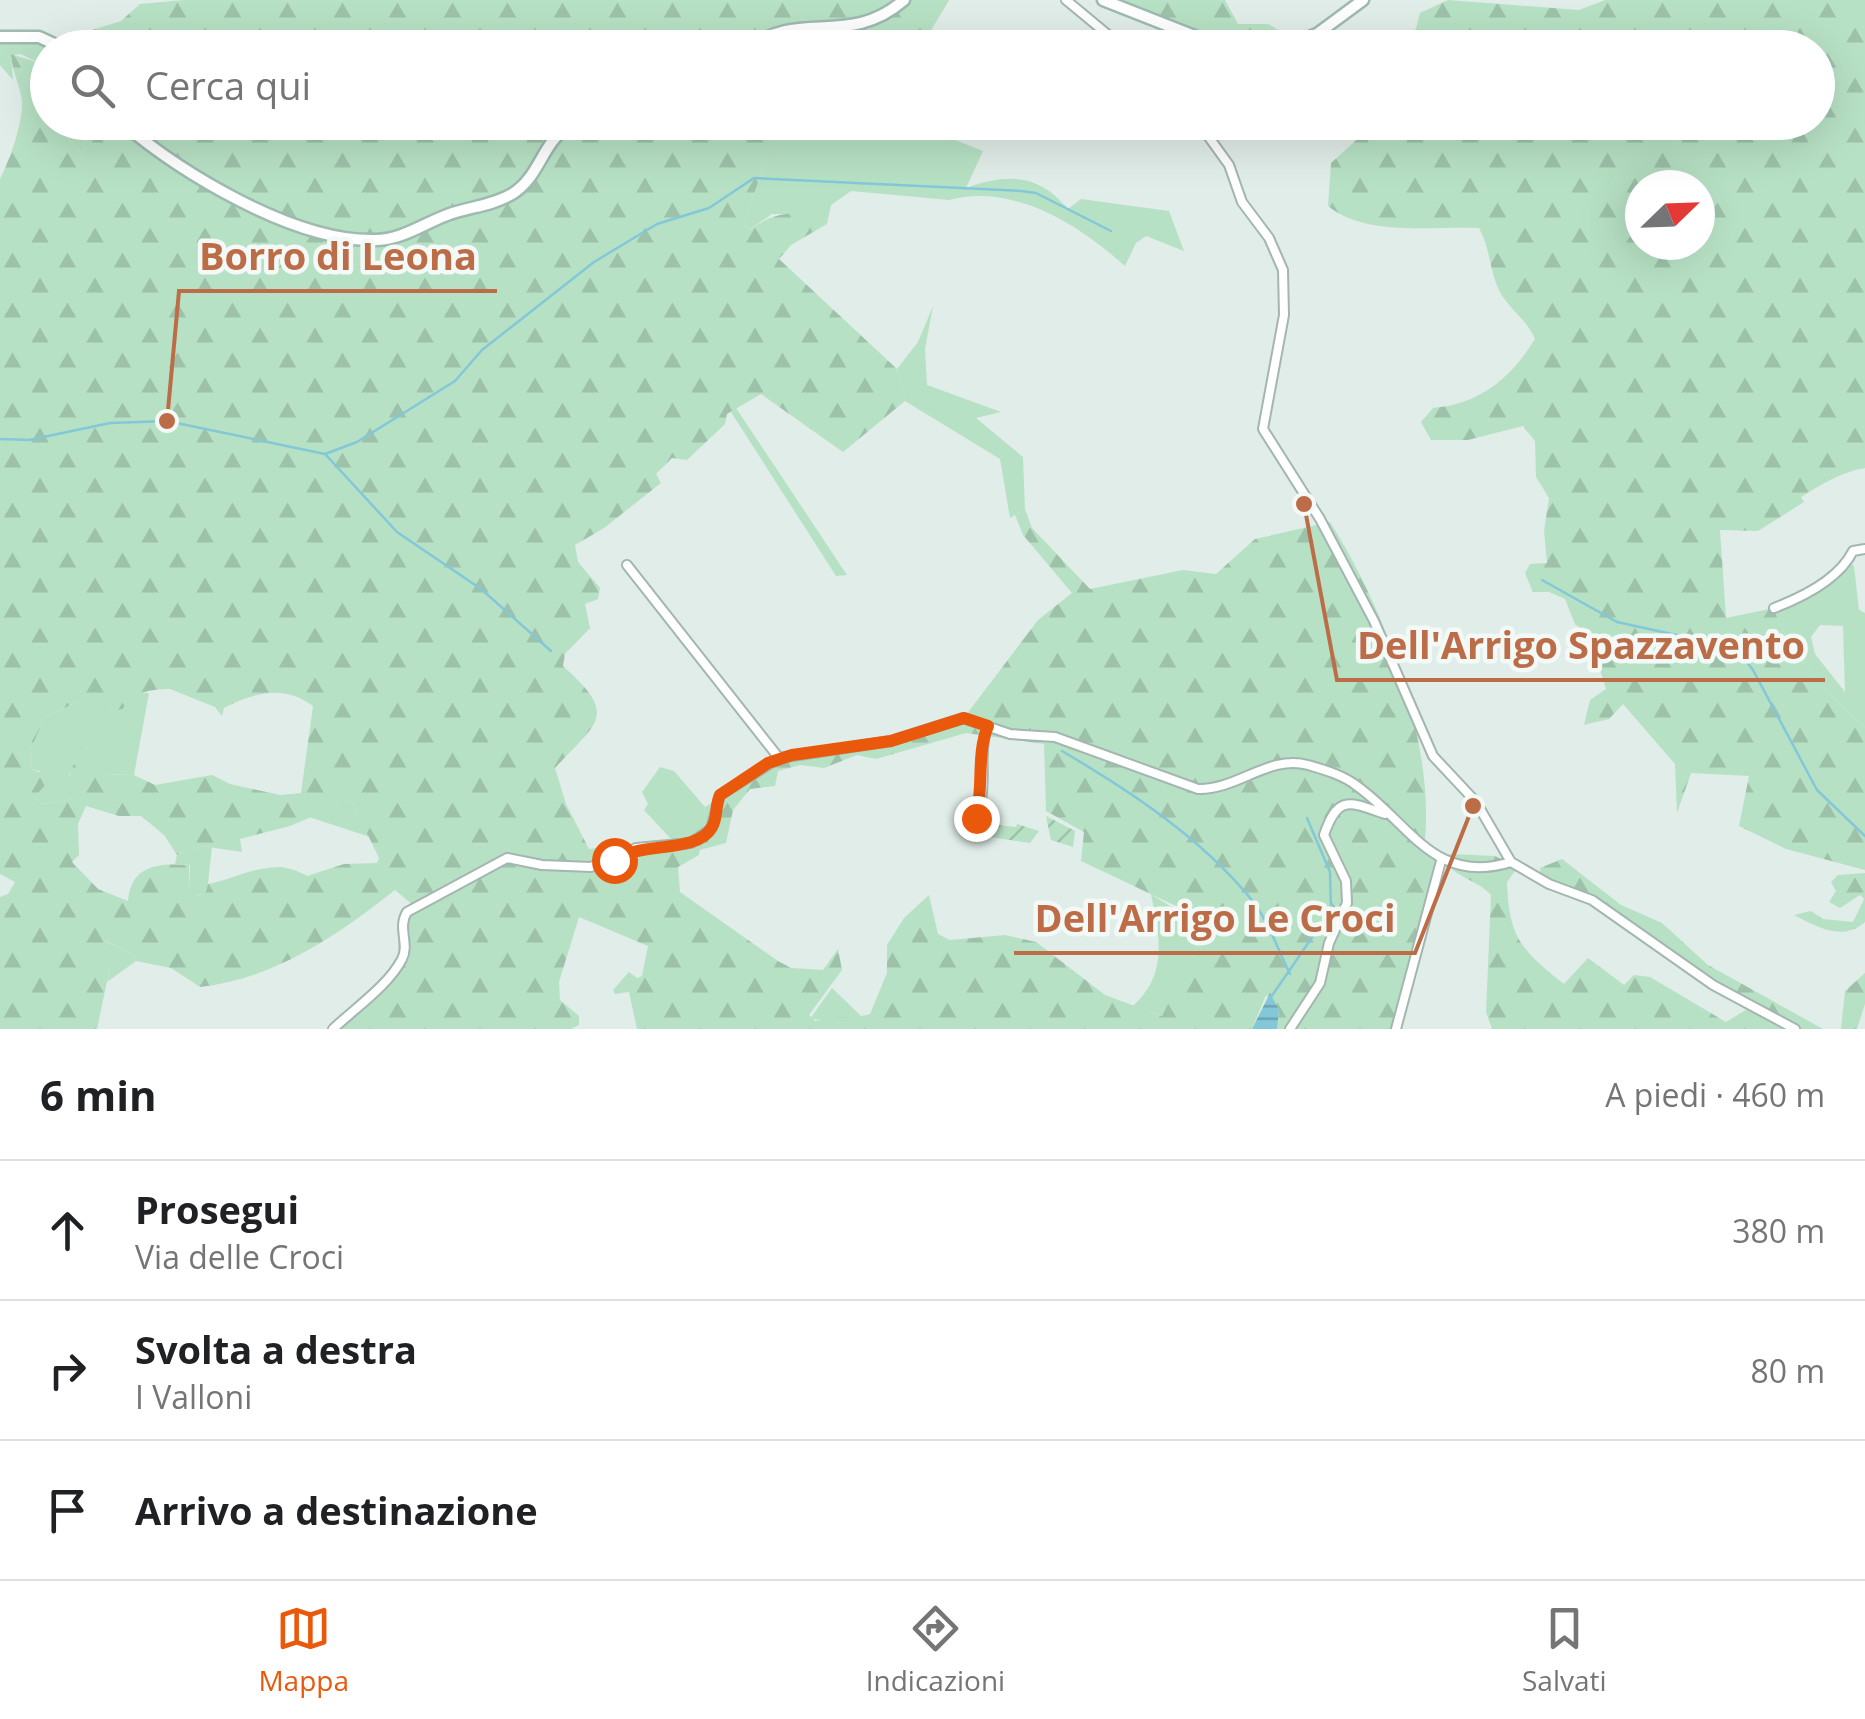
<!DOCTYPE html>
<html lang="it">
<head>
<meta charset="utf-8">
<style>
  body { margin:0; font-family:"Open Sans",sans-serif; background:#f2f2f2; color:#202124 }
  .compass { position:absolute; left:1625px; top:170px; width:90px; height:90px; border-radius:50%; background:#fff; box-shadow:0 10px 40px #0002; rotate:67deg }
  .stop { position:absolute; width:30px; height:30px; margin:-22px; border:8px solid #ea580c; border-radius:50%; background:#fff }
  .stop.end { background:#ea580c; border-color:#fff; box-shadow:0 2px 10px #0008 }
  .list { margin:0; padding:0; list-style:none }
  h2 { display:flex; justify-content:space-between; align-items:center; height:130px; margin:0; padding:0 40px; font-size:42px }
  h2 small { font-size:32px; font-weight:400; color:#757577 }
  .list li { display:grid; grid-template-columns:65px 1fr auto; gap:30px; align-items:center; box-sizing:border-box; height:140px; padding:0 40px; border-top:2px solid #e0e0e0 }
  .list b { display:block; font-size:38px; white-space:nowrap }
  .list p { margin:0; font-size:32px; white-space:nowrap; color:#757577 }
  .list em { font-size:32px; font-style:normal; color:#757577 }
  .icon { flex:none; width:55px; height:55px; fill:none; stroke:currentColor; stroke-width:2; stroke-linecap:round; stroke-linejoin:round }
  .map { position:relative; flex:none; width:1865px; height:1029px; overflow:hidden }
  .search { position:absolute; background:#fff; box-shadow:0 10px 40px #0002; left:30px; right:30px; top:30px; height:110px; display:flex; align-items:center; gap:25px; box-sizing:border-box; padding:0 35px; border-radius:55px; color:#757577; font-size:38px }
  .sheet { height:550px; background:#fff }
  nav { display:flex; justify-content:space-around; align-items:center; box-sizing:border-box; height:140px; border-top:2px solid #e0e0e0; background:#fff; font-size:28px; color:#757577 }
  nav a { display:grid; justify-items:center; gap:5px }
  nav .on { color:#ea580c }
  .map>svg:first-child { display:block }
</style>
</head>
<body>
<div class="map">
<svg width="1865" height="1029" viewBox="0 0 1865 1029">
  <defs>
    <pattern id="forest-firs" width="22" height="20" patternUnits="userSpaceOnUse" patternTransform="scale(2.5)"><rect width="22" height="20" fill="#b7e1c4"/><path d="M5 1l3.5 6h-7zM16 11l3.5 6h-7z" fill="#9dc2a9"/></pattern>
    <pattern id="garden-furrows" width="10" height="10" patternUnits="userSpaceOnUse" patternTransform="scale(2.5)"><rect width="10" height="10" fill="#b7e1c4"/><path d="M-1 1l2-2M0 10L10 0M9 11l2-2" fill="none" stroke="#9dc2a9"/></pattern>
    <pattern id="water-rules" width="6" height="5" patternUnits="userSpaceOnUse" patternTransform="scale(2.5)"><rect width="6" height="5" fill="#83c8d8"/><path d="M0 2.5h6" fill="none" stroke="#6ba4b0"/></pattern>
  </defs>
  <rect width="100%" height="100%" fill="#e1ede8"/>
  <g fill="#b7e1c4" fill-rule="evenodd">
    <path d="M0,37H39L57,47L48,48L39,63L21,54L11,55L13,80L0,65Z"/>
    <path d="M61,123H111L81,153L66,137Z"/>
    <path d="M930,130L983,151L966,188C1007,173 1039,174 1068,209L1081,199L1169,211L1184,251L1146,236L1136,243L1125,266C1078,224 1013,183 949,200L851,191L831,205L827,224L823,215L772,214L749,230L743,224L774,139Z"/>
    <path d="M933,306L925,349L927,385L1001,412L976,418L1023,457L1025,509L1010,518L1000,459L905,401L897,369L918,342Z"/>
    <path d="M736,408L847,575L836,576L731,412Z"/>
    <path d="M1848,561L1854,566L1859,610L1865,613V727C1834,702 1784,646 1774,608L1793,601ZM1820,625L1843,626L1845,692L1815,654L1811,637Z"/>
    <path d="M139,693H149L134,775L103,774L87,748L69,774L74,799L42,804L33,796L40,771L31,769L30,751L45,717L86,698L107,699L112,711L122,709L127,700Z"/>
    <path d="M660,767L674,771L705,807L703,831L672,840L644,810L648,804L642,792Z"/>
    <path d="M351,800L370,837L309,817Z"/>
    <path d="M202,846L212,847L207,892L195,896L190,893V865L175,864L177,855Z"/>
    <path d="M1151,894L1189,918L1209,922L1163,1016L1133,1006C1168,974 1160,938 1151,894Z"/>
    <path d="M104,941L131,953L136,961L107,982L110,967Z"/>
    <path d="M832,988L862,1017L850,1021L810,1019Z"/>
  </g>
  <g fill="url(#forest-firs)" fill-rule="evenodd">
    <path d="M184,0H949L930,32L893,41L887,47L67,48L76,35L121,21L140,4Z"/>
    <path d="M1103,0H1225L1238,24H1268L1299,42C1232,64 1165,24 1103,0Z"/>
    <path d="M1448,0L1579,10L1605,0H1865V468C1841,472 1822,484 1801,497L1804,502L1758,531L1720,530L1726,618L1774,608C1784,646 1834,702 1865,727V870L1786,849L1739,826L1749,776L1691,773L1677,813L1675,764L1623,704L1609,719L1584,725L1590,700L1606,689L1590,637L1575,624L1565,599L1549,592H1533L1525,573L1530,564L1547,563L1544,531L1549,498L1536,477L1535,441L1523,426L1468,440H1431L1421,422L1433,408C1480,404 1511,378 1535,339C1527,319 1507,308 1498,288C1489,267 1490,248 1479,228C1432,226 1366,237 1328,206L1331,163L1375,123L1818,122V48L1411,47L1420,13ZM1640,185H1700V245H1640Z"/>
    <path d="M11,54L39,63L47,54L48,122L61,123L66,137L81,153L111,122L804,123L793,137L774,139L743,224L749,230C776,211 792,212 824,215L827,224L791,245L779,259L897,369L905,401L843,452L761,394L727,414L725,424L687,460L672,458L656,474L661,483L604,528L575,545L578,562L600,588L598,599L585,604L590,628L565,654L563,666C619,716 598,721 555,768L566,804L589,849L671,840L673,826L687,834L702,831L705,807L780,759L891,742L963,719L1038,620L1072,593L1023,535L1015,515L1025,509L1032,528L1090,589L1183,570L1216,574L1255,539L1330,522C1384,607 1434,739 1425,840L1440,854L1396,1029H1277L1279,1010L1266,995L1252,1029H637L629,992L615,994L613,990L629,972L637,978L642,976L648,946L579,917L559,982L560,1000L579,1016V1025L571,1029H333L404,956L401,930L414,906L395,890C338,935 274,979 200,987L171,968L136,961L131,953L105,941L110,967L97,1029H0V897L8,894L15,882L0,874V179C10,159 23,123 22,101C20,84 12,72 11,54ZM170,689L215,707L222,716L224,708C254,693 283,684 313,706L301,793L280,795L230,784L212,775L155,785L134,775L103,774L88,748C72,762 62,780 74,799L42,804L34,797L53,777L31,769L30,751L45,717L86,698L107,700L112,711L123,709C130,692 152,689 170,689ZM966,733L1044,744L1046,811L1084,832L1081,861L1176,906L1199,925H1208L1162,1016L1105,995L1036,942L1005,935L950,940L938,934L929,895L904,918L887,945V973L870,1014C850,1020 834,1015 815,1021L809,1015L842,970L838,949L823,970L791,968L778,961L680,892L678,867L699,855L700,850L726,843L733,810L750,789L775,786L778,771L800,765L824,768L857,755L876,759ZM351,800L379,858L377,863L344,864L307,876C273,855 243,877 208,884L206,892L196,896L190,892L189,865C158,863 131,865 128,901L98,889L72,862L79,855L78,824L86,806L119,816H141L164,835L177,855L202,846L242,852L240,839L290,826Z"/>
    <path d="M1450,854L1495,856L1518,867L1507,882C1509,938 1521,950 1564,984L1588,958L1624,985L1634,975L1650,977L1726,1022L1754,1005L1582,891L1541,877L1540,868L1562,859L1621,905L1662,923L1708,965L1823,1029H1492L1486,1012L1491,895C1478,880 1456,878 1446,862Z"/>
    <path d="M1865,873V922C1843,942 1817,927 1794,915L1811,911L1823,919L1853,922L1864,899L1860,895L1840,908L1829,902L1836,891L1831,882L1838,875Z"/>
    <path d="M1865,973V1004L1857,1029H1841L1845,991Z"/>
  </g>
  <g fill="url(#garden-furrows)">
    <path d="M1046,816L1075,831L1073,847L1051,840Z"/>
    <path d="M974,822L1016,827L1017,824L1039,831L1030,843L984,836Z"/>
  </g>
  <path fill="url(#water-rules)" d="M1270,993L1279,1010L1277,1029H1252Z"/>
  <g fill="none" stroke-linecap="round" stroke-linejoin="round">
    <g stroke="#83c8d8" stroke-width="2.5">
      <path d="M0,439L29,440L110,423L167,421L325,454L357,442L455,381L482,350L594,262L657,224L709,208L754,178L1021,191L1036,193L1111,231"/>
      <path d="M326,455L397,532L481,589L551,651"/>
      <path d="M1542,580L1617,622L1736,648L1753,670L1817,790L1865,836"/>
      <path d="M1062,751C1130,791 1200,837 1251,899C1268,920 1278,950 1290,974"/>
      <path d="M1271,997L1331,910L1330,872L1307,818"/>
    </g>
    <defs>
      <g id="street">
        <path d="M1066,0L1124,48"/>
        <path d="M1198,122L1229,165L1242,202L1269,238L1283,270L1284,315L1263,429L1320,519L1374,621L1433,756L1476,802L1511,862L1549,884L1592,900L1713,985L1795,1029"/>
        <path d="M627,565L779,758"/>
        <path d="M1774,608C1803,597 1839,579 1853,551L1865,549"/>
        <path d="M970,823C993,798 975,755 988,726"/>
        <path d="M333,1029C354,1009 389,985 402,959C410,944 397,928 407,912L507,858L542,865L591,867L636,848L691,843L711,829L720,795L779,758L891,741L963,718L1010,734L1055,737L1198,789C1237,790 1270,754 1308,765C1325,770 1343,775 1357,786C1410,824 1435,886 1511,862"/>
        <path d="M1290,1029L1320,983L1329,943L1347,903L1346,881L1324,835C1338,794 1350,802 1385,814"/>
        <path d="M1396,1029L1441,861"/>
      </g>
      <g id="secondary">
        <path d="M1103,0L1225,48"/>
        <path d="M0,37H39L63,48"/>
        <path d="M750,48C798,9 849,48 904,0"/>
        <path d="M1282,48L1317,34L1363,0"/>
        <path d="M121,122C181,173 294,242 375,240C401,240 423,224 447,215C468,207 492,206 512,194C543,175 541,137 577,122"/>
        <path d="M633,122H634"/>
      </g>
    </defs>
    <use href="#street" stroke="#a3b6b0" stroke-width="12"/>
    <use href="#secondary" stroke="#9ebab1" stroke-width="15"/>
    <use href="#street" stroke="#fff" stroke-width="8"/>
    <use href="#secondary" stroke="#fff" stroke-width="10"/>
  </g>
  <g fill="none" stroke-linecap="round" stroke-linejoin="round">
    <path stroke="#ea580c" stroke-width="12" d="M614,860C643,841 697,854 712,827C718,817 715,805 720,795L768,763L792,755L891,741L964,718L988,726C976,754 984,788 976,818"/>
  </g>
  <path fill="none" stroke="#bc6d47" stroke-width="4" d="M167 421L179 291H497M1304 504L1337 680H1825M1473 806L1415 953H1014"/>
  <g fill="#bc6d47" stroke="#f2f9f6" stroke-width="4">
    <circle cx="167" cy="421" r="10"/>
    <circle cx="1304" cy="504" r="10"/>
    <circle cx="1473" cy="806" r="10"/>
  </g>
  <g font-size="38" text-anchor="middle" font-weight="bold" fill="#bc6d47" stroke="#f2f9f6" stroke-width="9" stroke-linejoin="round" paint-order="stroke">
    <text x="338" y="270">Borro di Leona</text>
    <text x="1581" y="659">Dell'Arrigo Spazzavento</text>
    <text x="1215" y="932">Dell'Arrigo Le Croci</text>
  </g>
</svg>
<svg class="compass" viewBox="-18 -18 36 36"><path d="M0-13l5 13h-10z" fill="#e53935"/><path d="M0 13l5-13h-10z" fill="#757577"/></svg>
<div class="stop" style="left:614px;top:860px"></div>
<div class="stop end" style="left:976px;top:818px"></div>
<div class="search"><svg class="icon" aria-label="search" viewBox="0 0 24 24"><circle cx="10" cy="10" r="6"/><path d="M15 15l6 6"/></svg>Cerca qui</div>
</div>
<section class="sheet">
<h2>6 min<small>A piedi · 460 m</small></h2>
<ul class="list">
<li><svg class="icon" aria-label="ahead" viewBox="0 0 24 24"><path d="M12 20V5M6 11l6-6 6 6"/></svg><div><b>Prosegui</b><p>Via delle Croci</p></div><em>380 m</em></li>
<li><svg class="icon" aria-label="right" viewBox="0 0 24 24"><path d="M7 20v-9h11M14 6l5 5-5 5"/></svg><div><b>Svolta a destra</b><p>I Valloni</p></div><em>80 m</em></li>
<li><svg class="icon" aria-label="arrive" viewBox="0 0 24 24"><path d="M6 21V4h12l-3 4 3 4H6"/></svg><div><b>Arrivo a destinazione</b></div></li>
</ul>
</section>
<nav>
<a class="on"><svg class="icon" aria-label="map" viewBox="0 0 24 24"><path d="M3 6l6-2 6 2 6-2v14l-6 2-6-2-6 2zM9 4v14M15 6v14"/></svg>Mappa</a>
<a><svg class="icon" aria-label="directions" viewBox="0 0 24 24"><path d="M12 3l9 9-9 9-9-9zM9 14v-3h6M13 9l2 2-2 2"/></svg>Indicazioni</a>
<a><svg class="icon" aria-label="saved" viewBox="0 0 24 24"><path d="M7 4h10v16l-5-4-5 4z"/></svg>Salvati</a>
</nav>
</body>
</html>
